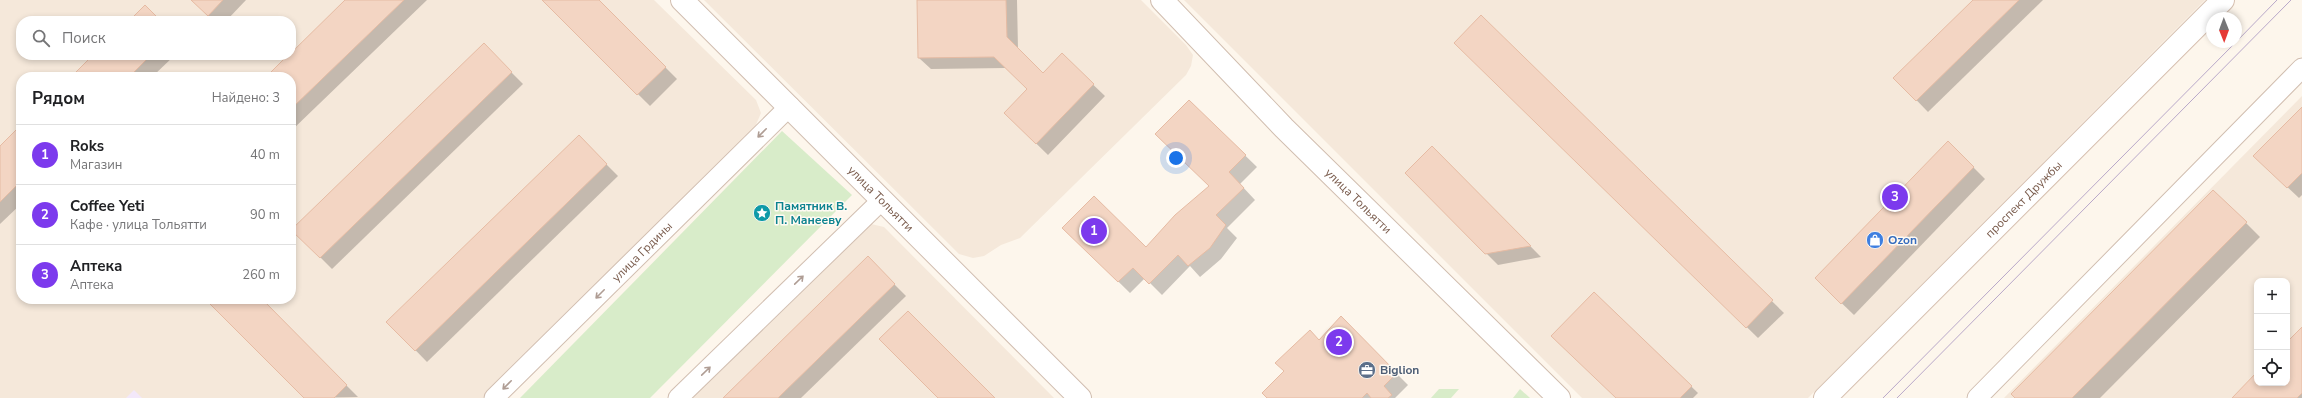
<!DOCTYPE html>
<html lang="ru">
<head>
<meta charset="utf-8">
<style>
  body { margin:0; font-family:"Nunito Sans",sans-serif; background:#f6f6f6; color:#202124 }
  .controls { position:absolute; right:12px; bottom:12px; display:grid; overflow:hidden; border-radius:8px; box-shadow:0 2px 6px #0003 }
  .controls button { width:36px; height:36px; display:grid; place-items:center; padding:0; border:0; border-bottom:1px solid #e0e0e0; background:#fff; color:#202124; font:20px sans-serif }
  .compass { position:absolute; left:2206px; top:12px; width:36px; height:36px; border-radius:50%; background:#fff; box-shadow:0 2px 6px #0003; rotate:179deg }
  .you { position:absolute; left:1176px; top:158px; width:14px; height:14px; margin:-10px; border:3px solid #fff; border-radius:50%; background:#1a73e8; box-shadow:0 0 0 6px #1a73e833 }
  .badge { display:grid; place-items:center; width:26px; height:26px; border-radius:50%; background:#7c3aed; color:#fff; font-size:13px; font-weight:700 }
  .pin { position:absolute; translate:-50% -50%; border:2px solid #fff; box-shadow:0 1px 4px #0006 }
  .list { margin:0; padding:0; list-style:none }
  h2 { display:flex; justify-content:space-between; align-items:center; height:52px; margin:0; padding:0 16px; font-size:17px }
  h2 small { font-size:13px; font-weight:400; color:#757577 }
  .list li { display:grid; grid-template-columns:26px 1fr auto; gap:12px; align-items:center; box-sizing:border-box; height:60px; padding:0 16px; border-top:1px solid #e0e0e0 }
  .list b { display:block; font-size:15px; white-space:nowrap }
  .list p { margin:0; font-size:13px; white-space:nowrap; color:#757577 }
  .list em { font-size:13px; font-style:normal; color:#757577 }
  .icon { flex:none; width:22px; height:22px; fill:none; stroke:currentColor; stroke-width:2; stroke-linecap:round; stroke-linejoin:round }
  .map { position:relative; flex:none; width:2302px; height:398px; overflow:hidden }
  .search { position:absolute; background:#fff; box-shadow:0 2px 6px #0003; left:16px; top:16px; width:280px; height:44px; display:flex; align-items:center; gap:10px; box-sizing:border-box; padding:0 14px; border-radius:16px; color:#757577; font-size:15px }
  .panel { position:absolute; background:#fff; box-shadow:0 2px 6px #0003; left:16px; top:72px; width:280px; height:232px; border-radius:16px }
  .map>svg:first-child { display:block }
</style>
</head>
<body>
<div class="map">
<svg width="2302" height="398" viewBox="0 0 2302 398">
  <rect width="100%" height="100%" fill="#fdf6ec"/>
  <g fill="#f5e8da" fill-rule="evenodd">
    <path d="M0,0H654L756,100L761,113L755,127L483,398H0ZM21,21H291V55H21ZM21,77H291V299H21Z"/>
    <path d="M704,0H1141L1186,45L1193,55L1191,66L1186,75L1020,238L1001,245L984,256L973,258L959,254Z"/>
    <path d="M1184,0H2205L1808,398H1582Z"/>
    <path d="M2302,96V398H2004ZM2257,281H2287V383H2257Z"/>
    <path d="M871,224L884,227L1054,398H691L858,229Z"/>
  </g>
  <path fill="#f3e8fa" d="M134,390L142,398H126Z"/>
  <g fill="#d8ecc9">
    <path d="M782,131L852,195L650,398H520Z"/>
    <path d="M1439,389H1459L1451,398H1431Z"/>
    <path d="M1520,389L1530,398H1513Z"/>
  </g>
  <g fill="#0003">
    <path d="M192,0H246L226,21H214Z"/>
    <path d="M347,0H427L291,131V77H267Z"/>
    <path d="M543,0H598L677,79L650,106Z"/>
    <path d="M918,0H1017L1018,50L1043,74L1062,55L1105,96L1048,155L1005,113L1028,89L1006,68L931,69L919,58Z"/>
    <path d="M1975,0H2043L1928,112L1895,78Z"/>
    <path d="M1481,17L1784,313L1758,338L1467,54Z"/>
    <path d="M484,45L523,84L332,269L293,230Z"/>
    <path d="M95,55H175L152,77H72Z"/>
    <path d="M1189,101L1257,167L1240,184L1255,200L1227,228L1237,238L1221,259L1200,277L1190,266L1162,295L1145,278L1130,293L1075,239L1146,249L1210,186Z"/>
    <path d="M2302,108V195L2299,198L2266,167Z"/>
    <path d="M21,127V204L0,224V147Z"/>
    <path d="M579,137L618,176L427,362L388,322Z"/>
    <path d="M1948,142L1985,179L1854,315L1828,290Z"/>
    <path d="M1432,147L1541,257L1498,265L1406,173Z"/>
    <path d="M2246,223L2260,237L2100,398H2016Z"/>
    <path d="M868,258L906,296L801,398H725Z"/>
    <path d="M1594,293L1698,393L1693,398H1617Z"/>
    <path d="M206,299H260L358,397L305,398Z"/>
    <path d="M1341,318L1408,385L1395,398H1269L1285,372L1319,341Z"/>
    <path d="M2302,329V398H2233L2257,374V383H2287V344Z"/>
  </g>
  <g fill="#f3d5c3" stroke="#e6bba3">
    <path d="M191,0H223L208,16Z"/>
    <path d="M345,0H404L291,109V77H266L288,55H291V53Z"/>
    <path d="M542,0H599L666,67L637,95Z"/>
    <path d="M917,0H1006L1007,37L1043,73L1062,53L1094,84L1036,144L1004,113L1027,89L994,57L918,58Z"/>
    <path d="M1973,0H2019L1916,101L1893,78Z"/>
    <path d="M145,5L161,21H129Z"/>
    <path d="M1481,15L1773,300L1746,328L1454,43Z"/>
    <path d="M484,43L512,72L320,258L291,230Z"/>
    <path d="M93,55H151L129,77H71Z"/>
    <path d="M1189,100L1246,155L1229,172L1244,188L1216,215L1226,225L1210,248L1188,266L1178,255L1149,284L1133,268L1118,282L1062,228L1094,196L1146,247L1175,215L1209,186L1155,134Z"/>
    <path d="M2302,107V173L2287,188L2253,156Z"/>
    <path d="M21,125V181L0,202V146Z"/>
    <path d="M579,135L607,164L415,351L386,322Z"/>
    <path d="M1948,141L1974,167L1841,304L1815,278Z"/>
    <path d="M1432,146L1531,246L1485,254L1405,173Z"/>
    <path d="M2213,190L2247,222L2072,398H2015L2011,394Z"/>
    <path d="M868,256L895,284L778,398H723Z"/>
    <path d="M1594,292L1692,386L1680,398H1616L1551,336Z"/>
    <path d="M205,299H262L347,385L334,398H304Z"/>
    <path d="M908,311L995,398H938L879,339Z"/>
    <path d="M1341,316L1397,373L1384,386L1392,395L1388,398H1371L1367,393L1362,398H1267L1262,393L1284,371L1275,363L1310,330L1319,340Z"/>
    <path d="M2302,327V393L2297,398H2232L2257,372V383H2287V342Z"/>
  </g>
  <g fill="none" stroke-linecap="round" stroke-linejoin="round">
    <defs>
      <g id="minor">
        <path id="s1" d="M494,398L790,106"/>
        <path d="M678,398L882,200"/>
        <path d="M1977,398L2302,68"/>
      </g>
      <g id="tertiary">
        <path id="s2" d="M682,0L1080,398"/>
        <path id="s3" d="M1162,0L1284,128L1559,398"/>
      </g>
      <g id="secondary">
        <path id="s4" d="M1825,398L2223,0"/>
      </g>
    </defs>
    <use href="#minor" stroke="#d1beb0" stroke-width="21"/>
    <use href="#tertiary" stroke="#d1beb0" stroke-width="24"/>
    <use href="#secondary" stroke="#d6c0b0" stroke-width="24"/>
    <use href="#minor" stroke="#fff" stroke-width="19"/>
    <use href="#tertiary" stroke="#fff" stroke-width="22"/>
    <use href="#secondary" stroke="#fff" stroke-width="22"/>
    <g stroke="#b9a8c9" stroke-width="1">
      <path d="M2236,42L2277,0"/>
      <path d="M1883,398L2236,42"/>
      <path d="M1897,398L2291,0"/>
    </g>
  </g>
  <defs><path id="oneway-shaft" d="M-6 0H5M1.5-3L5.5 0L1.5 3" fill="none" stroke-width="1.6" stroke-linecap="round" stroke-linejoin="round"/></defs>
  <g stroke="#af9d94">
    <use href="#oneway-shaft" transform="translate(762 133) rotate(135)"/>
    <use href="#oneway-shaft" transform="translate(799 280) rotate(-44)"/>
    <use href="#oneway-shaft" transform="translate(600 294) rotate(135)"/>
    <use href="#oneway-shaft" transform="translate(706 371) rotate(-44)"/>
    <use href="#oneway-shaft" transform="translate(507 385) rotate(135)"/>
  </g>
  <defs>
    <symbol id="sight-disc" viewBox="-11 -11 22 22"><circle r="9.5" fill="#0f9aa8" stroke="#fffaf3"/><path d="M0-6L1.8-2.2L6-1.7L2.9 1.2L3.7 5.4L0 3.3L-3.7 5.4L-2.9 1.2L-6-1.7L-1.8-2.2Z" fill="#fff"/></symbol>
    <symbol id="shop-disc" viewBox="-11 -11 22 22"><circle r="9.5" fill="#3f7fe0" stroke="#fffaf3"/><path d="M-5-2.5h2.3a2.7 3.5 0 0 1 5.4 0H5L5.5 6h-11ZM-1.5-2.5h3a1.5 2.3 0 0 0-3 0Z" fill="#fff"/></symbol>
    <symbol id="office-disc" viewBox="-11 -11 22 22"><circle r="9.5" fill="#5c6f8a" stroke="#fffaf3"/><path d="M-6-3h4V-5.5h4V-3h4V5H-6ZM-1-4.5V-3h2v-1.5ZM-6 0V1H6V0Z" fill="#fff"/></symbol>
  </defs>
  <g fill-rule="evenodd">
    <use href="#sight-disc" x="752" y="203" width="20" height="20"/>
    <use href="#shop-disc" x="1865" y="230" width="20" height="20"/>
    <use href="#office-disc" x="1357" y="360" width="20" height="20"/>
  </g>
  <g text-anchor="middle" dominant-baseline="central" stroke-width="3" stroke-linejoin="round" paint-order="stroke">
    <g font-size="12" fill="#7a5c4d" stroke="#fffaf3">
      <text stroke="none"><textPath href="#s2" startOffset="281">улица Тольятти</textPath></text>
      <text stroke="none"><textPath href="#s4" startOffset="281">проспект Дружбы</textPath></text>
      <text stroke="none"><textPath href="#s3" startOffset="281">улица Тольятти</textPath></text>
      <text stroke="none"><textPath href="#s1" startOffset="208">улица Грдины</textPath></text>
    </g>
    <g font-size="12" font-weight="bold" fill="#0d838f" stroke="#fffaf3" text-anchor="start">
      <text x="775" y="206">Памятник В.<tspan x="775" dy="14">П. Манееву</tspan></text>
    </g>
    <g font-size="12" font-weight="bold" fill="#366cbe" stroke="#fffaf3" text-anchor="start">
      <text x="1888" y="240">Ozon</text>
    </g>
    <g font-size="12" font-weight="bold" fill="#4e5e75" stroke="#fffaf3" text-anchor="start">
      <text x="1380" y="370">Biglion</text>
    </g>
  </g>
</svg>
<div class="controls">
<button>+</button>
<button>−</button>
<button><svg class="icon" aria-label="locate" viewBox="0 0 24 24"><circle cx="12" cy="12" r="6"/><path d="M12 2v4M12 18v4M2 12h4M18 12h4"/></svg></button>
</div>
<svg class="compass" viewBox="-18 -18 36 36"><path d="M0-13l5 13h-10z" fill="#e53935"/><path d="M0 13l5-13h-10z" fill="#757577"/></svg>
<div class="you"></div>
<div class="pin badge" style="left:1094px;top:231px">1</div>
<div class="pin badge" style="left:1339px;top:342px">2</div>
<div class="pin badge" style="left:1895px;top:197px">3</div>
<div class="search"><svg class="icon" aria-label="search" viewBox="0 0 24 24"><circle cx="10" cy="10" r="6"/><path d="M15 15l6 6"/></svg>Поиск</div>
<section class="panel">
<h2>Рядом<small>Найдено: 3</small></h2>
<ul class="list">
<li><span class="badge">1</span><div><b>Roks</b><p>Магазин</p></div><em>40 m</em></li>
<li><span class="badge">2</span><div><b>Coffee Yeti</b><p>Кафе · улица Тольятти</p></div><em>90 m</em></li>
<li><span class="badge">3</span><div><b>Аптека</b><p>Аптека</p></div><em>260 m</em></li>
</ul>
</section>
</div>
</body>
</html>
